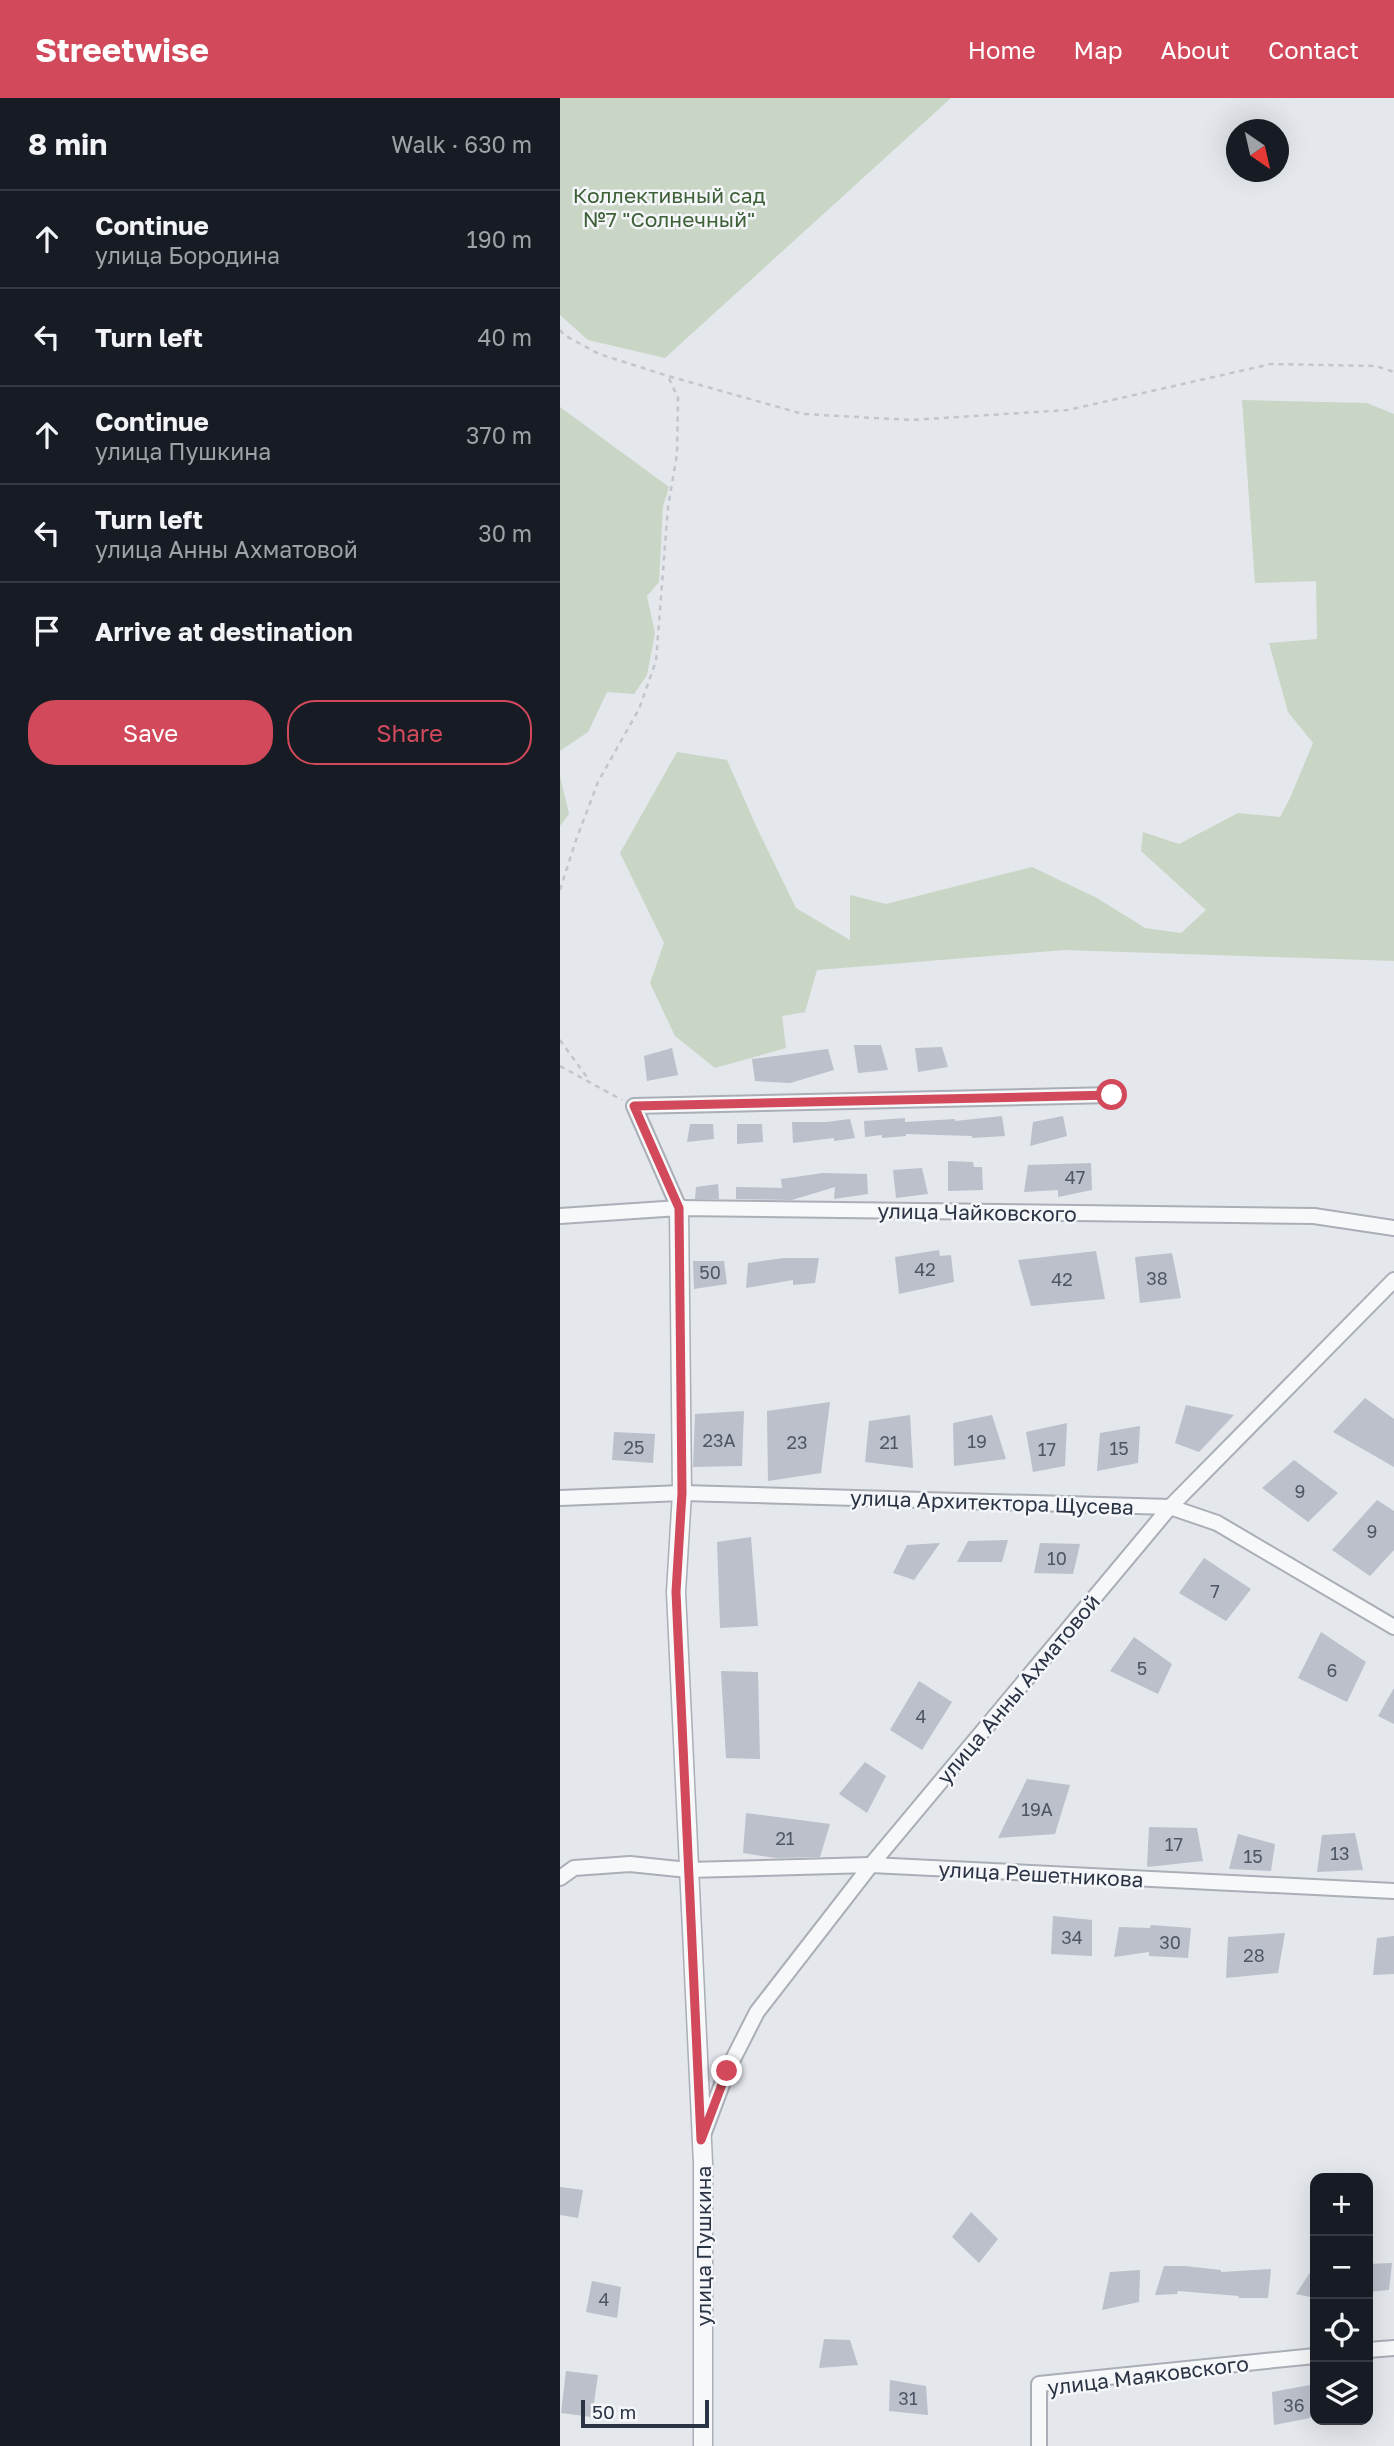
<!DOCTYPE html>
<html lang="en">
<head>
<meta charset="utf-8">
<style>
  body { margin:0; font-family:"Golos Text",sans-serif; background:#20242c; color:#f1f3f6 }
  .controls { position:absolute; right:21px; bottom:21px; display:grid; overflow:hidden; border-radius:14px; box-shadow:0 7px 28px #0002 }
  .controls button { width:63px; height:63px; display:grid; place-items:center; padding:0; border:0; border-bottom:2px solid #363941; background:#171b24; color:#f1f3f6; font:35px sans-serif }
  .compass { position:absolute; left:666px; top:21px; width:63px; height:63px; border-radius:50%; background:#171b24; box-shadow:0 7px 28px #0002; rotate:146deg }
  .scale { position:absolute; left:21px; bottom:18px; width:128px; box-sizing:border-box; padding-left:7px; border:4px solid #2b3445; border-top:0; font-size:19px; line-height:24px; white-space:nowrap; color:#2b3445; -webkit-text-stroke:5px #f4f6f9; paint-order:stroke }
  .stop { position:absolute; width:21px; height:21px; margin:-16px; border:5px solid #d1495b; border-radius:50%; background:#fff }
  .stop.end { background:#d1495b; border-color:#fff; box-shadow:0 2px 7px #0008 }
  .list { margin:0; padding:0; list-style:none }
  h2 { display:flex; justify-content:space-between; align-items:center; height:91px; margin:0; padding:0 28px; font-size:30px }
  h2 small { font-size:23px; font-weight:400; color:#9ea1a6 }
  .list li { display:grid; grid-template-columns:46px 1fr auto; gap:21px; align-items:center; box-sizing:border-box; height:98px; padding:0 28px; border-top:2px solid #363941 }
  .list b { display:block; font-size:26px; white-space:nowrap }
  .list p { margin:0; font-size:23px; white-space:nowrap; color:#9ea1a6 }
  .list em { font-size:23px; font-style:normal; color:#9ea1a6 }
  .actions { display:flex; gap:14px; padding:21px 28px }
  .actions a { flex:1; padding:16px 0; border:2px solid #d1495b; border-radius:28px; text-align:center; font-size:24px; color:#d1495b }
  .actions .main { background:#d1495b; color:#fff }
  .icon { flex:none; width:38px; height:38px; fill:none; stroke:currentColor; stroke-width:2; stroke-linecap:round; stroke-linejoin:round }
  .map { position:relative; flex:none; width:834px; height:2348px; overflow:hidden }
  header { display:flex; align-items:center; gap:42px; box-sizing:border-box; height:98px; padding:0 35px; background:#d1495b; color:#fff }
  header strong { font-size:33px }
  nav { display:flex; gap:38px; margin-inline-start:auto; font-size:24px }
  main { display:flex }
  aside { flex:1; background:#171b24 }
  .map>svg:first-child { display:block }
</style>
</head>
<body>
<header>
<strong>Streetwise</strong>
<nav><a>Home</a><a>Map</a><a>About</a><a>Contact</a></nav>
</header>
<main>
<aside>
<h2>8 min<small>Walk · 630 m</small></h2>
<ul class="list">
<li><svg class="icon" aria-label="ahead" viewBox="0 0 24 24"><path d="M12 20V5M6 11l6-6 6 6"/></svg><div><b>Continue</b><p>улица Бородина</p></div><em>190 m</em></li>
<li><svg class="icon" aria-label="left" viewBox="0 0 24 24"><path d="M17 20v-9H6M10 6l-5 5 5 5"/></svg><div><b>Turn left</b></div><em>40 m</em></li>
<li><svg class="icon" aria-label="ahead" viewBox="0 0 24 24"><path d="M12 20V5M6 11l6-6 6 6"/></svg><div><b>Continue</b><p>улица Пушкина</p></div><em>370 m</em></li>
<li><svg class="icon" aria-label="left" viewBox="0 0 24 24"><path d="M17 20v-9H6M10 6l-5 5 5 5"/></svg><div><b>Turn left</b><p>улица Анны Ахматовой</p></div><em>30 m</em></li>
<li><svg class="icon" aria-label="arrive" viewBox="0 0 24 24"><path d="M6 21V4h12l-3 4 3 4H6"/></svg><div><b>Arrive at destination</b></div></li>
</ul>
<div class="actions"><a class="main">Save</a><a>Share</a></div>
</aside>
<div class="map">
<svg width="834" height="2348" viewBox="0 0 834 2348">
  <rect width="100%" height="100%" fill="#e4e7ec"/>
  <g fill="#c9d6c5">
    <path d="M0,0H391L105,260L28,242L0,217Z"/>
    <path d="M682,302L807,305L834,316V863L504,852L257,872L245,914L222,918L226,950L155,970L115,938L90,885L104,845L60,755L117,654L167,662L196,728L236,810L290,842V797L326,806L472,769L537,800L585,830L621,835L646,812L581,753L583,734L619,746L678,715L720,719L730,700L753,645L728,614L709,545L757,541L756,483L695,485Z"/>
    <path d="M0,309L109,389L103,408L99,484L87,498L95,535L87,577L74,596L47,594L28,634L0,653Z"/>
    <path d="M0,678L9,716L0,728Z"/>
  </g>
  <g fill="#bbc0ca">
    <path d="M294,947H321L328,972L298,975Z"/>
    <path d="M382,949L388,969L358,974L355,950Z"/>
    <path d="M112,950L118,977L87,983L84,958Z"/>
    <path d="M268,951L274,972L230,985L195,983L192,961Z"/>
    <path d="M442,1018L445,1038L412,1040V1038L346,1036V1038L322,1040V1037L305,1039L304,1023L345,1020V1024L395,1021V1023Z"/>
    <path d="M503,1018L507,1038L470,1048L473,1024Z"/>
    <path d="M290,1021L295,1040L274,1043V1040L233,1045L232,1024H266Z"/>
    <path d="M130,1026H153L154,1041L127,1044Z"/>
    <path d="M177,1026H202L203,1044L177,1046Z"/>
    <path d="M388,1063L413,1064L414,1069H422L423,1092L388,1093Z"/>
    <path d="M531,1065L532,1092L498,1099V1092L464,1094L468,1067Z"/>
    <path d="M362,1070L368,1096L336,1100L333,1072Z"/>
    <path d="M263,1075L307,1076L308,1096L274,1101L275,1089L232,1102L176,1101V1089L222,1090L221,1081Z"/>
    <path d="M158,1086L159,1101H135L136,1089Z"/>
    <path d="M379,1152L380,1158L391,1157L394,1184L339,1196L335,1159Z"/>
    <path d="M536,1153L545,1201L471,1208L458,1162Z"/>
    <path d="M612,1155L621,1200L580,1205L575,1159Z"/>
    <path d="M224,1160H259L255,1185L233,1187V1182L186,1190L188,1165Z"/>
    <path d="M133,1163H164L167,1186L134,1191Z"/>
    <path d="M805,1300L834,1321V1369L773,1334Z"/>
    <path d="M270,1304L261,1375L208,1383L207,1313Z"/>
    <path d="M626,1307L674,1317L639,1354L615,1345Z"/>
    <path d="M184,1313L182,1368L133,1369L135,1316Z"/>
    <path d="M350,1317L353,1370L305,1364L309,1323Z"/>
    <path d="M432,1317L446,1361L394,1368L393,1325Z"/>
    <path d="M507,1325L505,1368L473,1374L466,1334Z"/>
    <path d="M580,1328L578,1365L537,1373L540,1335Z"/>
    <path d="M54,1334L95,1336L93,1365L52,1362Z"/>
    <path d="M734,1362L778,1395L748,1424L702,1390Z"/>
    <path d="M817,1402L834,1413V1452L810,1478L772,1452Z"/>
    <path d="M191,1439L198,1528L160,1530L157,1444Z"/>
    <path d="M448,1442L442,1464H397L408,1443Z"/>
    <path d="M380,1445L354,1482L333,1475L347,1447Z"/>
    <path d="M480,1445L520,1446L513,1476L474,1475Z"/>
    <path d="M644,1460L691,1491L666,1523L619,1495Z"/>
    <path d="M761,1534L806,1564L787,1604L738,1580Z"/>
    <path d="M574,1539L612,1566L598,1596L550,1573Z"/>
    <path d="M161,1573L198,1574L200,1661L166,1660Z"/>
    <path d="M359,1583L392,1604L362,1652L330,1632Z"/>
    <path d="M834,1590V1626L818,1618Z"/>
    <path d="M305,1664L326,1678L307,1715L279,1696Z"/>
    <path d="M467,1681L510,1687L495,1736L438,1740Z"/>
    <path d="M186,1715L270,1726L260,1759L216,1760L183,1755Z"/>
    <path d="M589,1729L637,1730L643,1763L587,1769Z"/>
    <path d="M795,1735L803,1772L757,1774L762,1737Z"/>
    <path d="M678,1736L715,1746L711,1773L669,1771Z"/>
    <path d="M493,1818L532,1822V1858L491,1856Z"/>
    <path d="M591,1827L631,1830L628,1860L589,1858V1854L554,1859L559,1829L590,1830Z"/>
    <path d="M725,1835L718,1875L666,1880L668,1839Z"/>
    <path d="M834,1838V1876L813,1877L817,1840Z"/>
    <path d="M0,2089L23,2092L18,2120L0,2117Z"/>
    <path d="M411,2114L438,2141L419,2165L392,2139Z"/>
    <path d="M832,2165L829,2192L808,2194V2166Z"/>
    <path d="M755,2167V2200L736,2196Z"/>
    <path d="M604,2168H625L661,2172V2174L711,2171L708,2200H678L679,2198L618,2193L617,2196L595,2197Z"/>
    <path d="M580,2172L579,2204L542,2212L550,2174Z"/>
    <path d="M32,2183L61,2189L57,2220L26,2214Z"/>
    <path d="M264,2241L290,2242L298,2267L259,2270Z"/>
    <path d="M6,2273L38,2277L32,2319L1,2315Z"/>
    <path d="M330,2282L366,2288L368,2317L329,2313Z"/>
    <path d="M755,2286V2319L714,2327L712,2294Z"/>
  </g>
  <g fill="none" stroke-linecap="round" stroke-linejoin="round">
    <defs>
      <g id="minor">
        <path d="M119,1110L74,1008L552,997"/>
        <path d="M0,1118L119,1110L754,1118L834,1130"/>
        <path d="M0,1400L122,1395L610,1409L657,1425L834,1529"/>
        <path d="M0,1780L14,1770L70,1766L128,1772L311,1767L834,1793"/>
        <path d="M143,2037L167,1973L197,1914L311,1767L610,1409L834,1182"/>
        <path d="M808,2252L834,2250"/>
        <path d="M479,2348V2286L755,2258"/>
      </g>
      <path id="tertiary" d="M119,1110L122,1395L116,1494L143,2065V2348"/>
    </defs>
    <use href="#minor" stroke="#a9aeb7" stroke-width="18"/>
    <use href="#tertiary" stroke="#a9aeb7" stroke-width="21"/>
    <g stroke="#c2c5cb" stroke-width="2.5" stroke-dasharray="5 5" stroke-linecap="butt">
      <path d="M0,232L4,237L39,256L108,278L243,316L351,322L508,312L711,266L816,268L834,274"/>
      <path d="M0,792L16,742L38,684L79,611L96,563L108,409L117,356L118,300L108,278"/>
      <path d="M0,942L29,982"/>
      <path d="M0,968L62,1002"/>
    </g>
    <use href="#minor" stroke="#f7f8fa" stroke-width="14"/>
    <use href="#tertiary" stroke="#f7f8fa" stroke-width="18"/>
  </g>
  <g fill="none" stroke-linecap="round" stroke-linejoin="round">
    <path stroke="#d1495b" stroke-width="9" d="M167,1973L141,2042L116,1494L122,1395L119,1110L74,1008L552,997"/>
  </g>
  <g text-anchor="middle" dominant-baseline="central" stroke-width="5" stroke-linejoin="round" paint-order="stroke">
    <g font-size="18" fill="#4f5766">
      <text x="515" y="1079">47</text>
      <text x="365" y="1171">42</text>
      <text x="150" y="1174">50</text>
      <text x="597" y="1180">38</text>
      <text x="502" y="1181">42</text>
      <text x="159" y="1342">23А</text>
      <text x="417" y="1343">19</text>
      <text x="237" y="1344">23</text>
      <text x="329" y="1344">21</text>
      <text x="74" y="1349">25</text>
      <text x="559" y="1350">15</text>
      <text x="487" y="1351">17</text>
      <text x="740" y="1393">9</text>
      <text x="812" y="1433">9</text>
      <text x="497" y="1460">10</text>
      <text x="655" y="1493">7</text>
      <text x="582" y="1570">5</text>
      <text x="772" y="1572">6</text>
      <text x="361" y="1618">4</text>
      <text x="477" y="1711">19А</text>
      <text x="225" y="1740">21</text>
      <text x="614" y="1746">17</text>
      <text x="780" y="1755">13</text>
      <text x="693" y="1758">15</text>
      <text x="512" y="1839">34</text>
      <text x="610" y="1844">30</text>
      <text x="694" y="1857">28</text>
      <text x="44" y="2201">4</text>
      <text x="348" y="2300">31</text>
      <text x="734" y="2307">36</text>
    </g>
    <g font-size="21" fill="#3f6138" stroke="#f4f6f9">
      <text x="109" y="97">Коллективный сад<tspan x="109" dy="24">№7 "Солнечный"</tspan></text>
    </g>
    <g font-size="21" fill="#2b3445" stroke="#f4f6f9">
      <text transform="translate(417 1114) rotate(1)">улица Чайковского</text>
      <text transform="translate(432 1404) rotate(2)">улица Архитектора Щусева</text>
      <text transform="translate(458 1591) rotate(-50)">улица Анны Ахматовой</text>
      <text transform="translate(481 1776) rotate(3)">улица Решетникова</text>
      <text transform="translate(143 2148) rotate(-90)">улица Пушкина</text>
      <text transform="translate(588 2277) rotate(-7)">улица Маяковского</text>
    </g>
  </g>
</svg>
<div class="controls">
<button>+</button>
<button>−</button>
<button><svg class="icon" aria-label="locate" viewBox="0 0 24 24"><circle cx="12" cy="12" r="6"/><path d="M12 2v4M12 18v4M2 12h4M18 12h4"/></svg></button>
<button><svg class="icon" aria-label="layers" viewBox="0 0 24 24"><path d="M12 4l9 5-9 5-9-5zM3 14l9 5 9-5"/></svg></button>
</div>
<svg class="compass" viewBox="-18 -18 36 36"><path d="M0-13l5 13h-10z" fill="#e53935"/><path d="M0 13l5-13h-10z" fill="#9ea1a6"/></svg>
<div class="scale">50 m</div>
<div class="stop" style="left:552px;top:997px"></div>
<div class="stop end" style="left:167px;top:1973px"></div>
</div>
</main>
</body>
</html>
